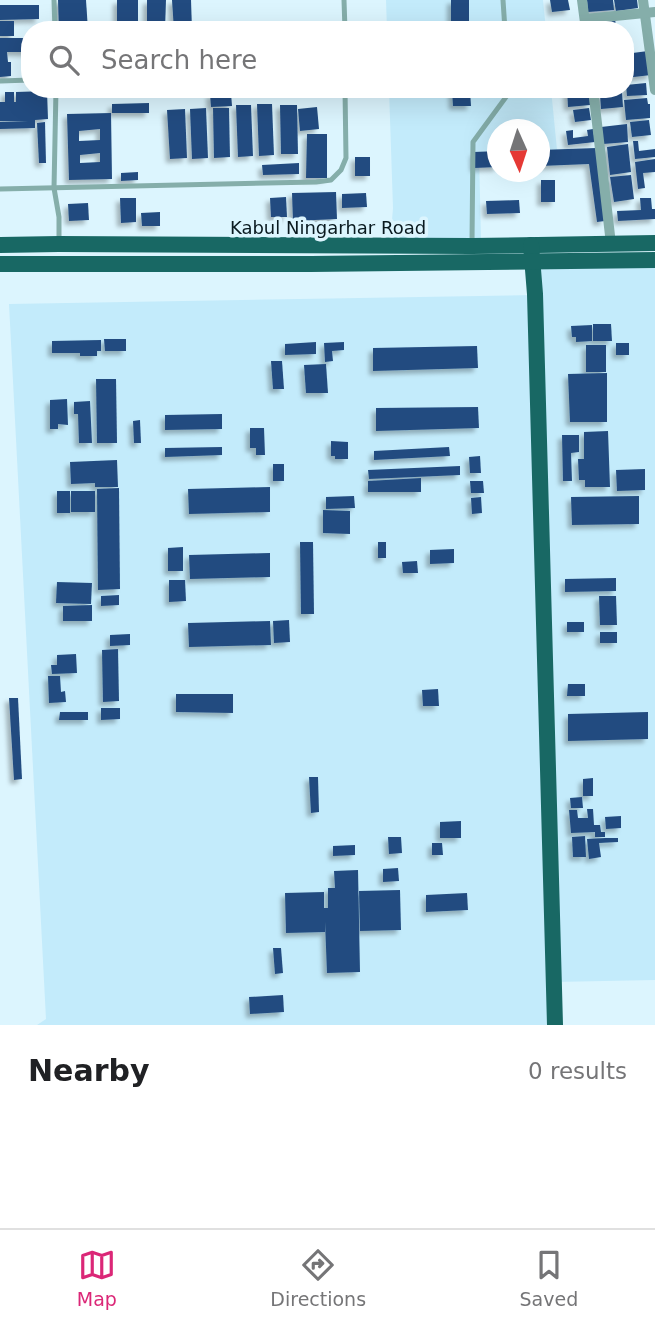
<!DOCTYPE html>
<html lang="en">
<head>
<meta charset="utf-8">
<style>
  body { margin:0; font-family:"DejaVu Sans",sans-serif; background:#f6f6f6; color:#202124 }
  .compass { position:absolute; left:487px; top:119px; width:63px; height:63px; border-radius:50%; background:#fff; box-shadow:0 7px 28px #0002; rotate:177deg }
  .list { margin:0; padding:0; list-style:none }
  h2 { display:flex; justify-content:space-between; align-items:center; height:91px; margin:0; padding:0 28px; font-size:30px }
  h2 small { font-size:23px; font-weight:400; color:#757577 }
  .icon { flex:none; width:38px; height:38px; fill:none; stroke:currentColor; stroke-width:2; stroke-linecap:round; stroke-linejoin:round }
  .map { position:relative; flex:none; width:655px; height:1025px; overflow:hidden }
  .search { position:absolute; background:#fff; box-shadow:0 7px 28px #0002; left:21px; right:21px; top:21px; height:77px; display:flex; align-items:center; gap:18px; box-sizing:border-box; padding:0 24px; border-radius:28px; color:#757577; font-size:26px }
  .sheet { height:203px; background:#fff }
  nav { display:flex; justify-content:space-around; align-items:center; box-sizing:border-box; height:98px; border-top:2px solid #e0e0e0; background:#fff; font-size:19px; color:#757577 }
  nav a { display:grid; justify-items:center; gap:4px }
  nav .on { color:#db2777 }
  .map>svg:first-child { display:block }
</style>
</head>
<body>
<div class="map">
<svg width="655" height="1025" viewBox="0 0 655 1025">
  <defs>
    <filter id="shadow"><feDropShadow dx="-4" dy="4" stdDeviation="2" flood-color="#0004"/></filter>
  </defs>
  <rect width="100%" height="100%" fill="#dcf5fe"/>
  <g fill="#c3ebfb">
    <path d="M386,0H543L546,30H387Z"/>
    <path d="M389,89H551L557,150H540V130H498L497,151L479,152L481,240L390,245L393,208Z"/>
    <path d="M655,260V980L554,982L555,1025H37L46,1019L9,304L535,295L532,263Z"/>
  </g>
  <g fill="#224c80" fill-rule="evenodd" filter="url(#shadow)">
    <path d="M58,0H86L88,30H59Z"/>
    <rect x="117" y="0" width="21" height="30"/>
    <path d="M147,0H166L165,30H147Z"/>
    <path d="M172,0H191L192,30H174Z"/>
    <rect x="451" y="0" width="18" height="30"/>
    <path d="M550,0H568L570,10L552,12Z"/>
    <path d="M587,0H613L614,10L588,12Z"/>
    <path d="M614,0H637L638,8L616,11Z"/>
    <path d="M0,5H39V19L0,20Z"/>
    <path d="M615,17L616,30H593L592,20Z"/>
    <rect x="0" y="21" width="14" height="15"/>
    <path d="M300,25V30H206L205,26Z"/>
    <path d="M0,38H30V52H7L8,62H11V76L0,77Z"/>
    <path d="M648,51L651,75L625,78V54Z"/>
    <path d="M646,83L647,95L627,96L626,85Z"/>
    <path d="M452,89H470L471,106H453Z"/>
    <path d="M567,89H589L590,105L568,107Z"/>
    <path d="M47,91L48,119L35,120V128L0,129V122L28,121H0V102H5V92H14V102H16V92Z"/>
    <path d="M622,92L623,107L601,109L600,94Z"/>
    <path d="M231,93L232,106L211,107L210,94Z"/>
    <path d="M647,98L648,104H650V118L626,120L624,100Z"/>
    <path d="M149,103V113H112V104Z"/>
    <path d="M257,104H272L274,155L259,156Z"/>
    <path d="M236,105H251L253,156L238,157Z"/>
    <path d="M280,105H297L298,154H281Z"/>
    <path d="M317,107L319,129L300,131L298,109Z"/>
    <path d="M206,108L208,158L192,159L190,109Z"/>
    <path d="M213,108H229L230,157L214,158Z"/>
    <path d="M589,108L591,120L575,122L573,110Z"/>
    <path d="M185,109L187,158L170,159L167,110Z"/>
    <path d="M111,113L112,179L69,180L67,114ZM100,129V140L79,141V131ZM100,153V162L80,163V155Z"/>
    <path d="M649,120L651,135L632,137L630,122Z"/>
    <path d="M45,122L46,163H39L37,123Z"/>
    <path d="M627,124L628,142L603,144L601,127Z"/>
    <path d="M593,129L595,142L568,145L566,131L573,130V138L588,136L587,130Z"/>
    <path d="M307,134H327V178H306Z"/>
    <path d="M633,141H638L639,151L655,149V157L635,159Z"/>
    <path d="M628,144L631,172L610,175L607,147Z"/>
    <path d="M596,148L605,221L597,222L589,164L540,166V150Z"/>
    <path d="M498,151V167L474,168V152Z"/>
    <rect x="355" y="157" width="15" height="19"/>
    <path d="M655,159V172L643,173L645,188L638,189L635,162Z"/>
    <path d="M299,163V174L263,175L262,165Z"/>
    <path d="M138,172V180L121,181V173Z"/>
    <path d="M631,175L634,199L614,202L610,177Z"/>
    <rect x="541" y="180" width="14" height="22"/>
    <path d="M336,192L337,219L293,221L292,193Z"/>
    <path d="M366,193L367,207L342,208V194Z"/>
    <path d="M286,197L287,217H271L270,198Z"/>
    <path d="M120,198H136V222L121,223Z"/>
    <path d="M640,198H651L652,209H655V219L618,221L617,211L641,210Z"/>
    <path d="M519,200L520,213L487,214L486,201Z"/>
    <path d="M88,203L89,220L69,221L68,204Z"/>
    <path d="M160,212V226H142L141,213Z"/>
    <path d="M593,324H611L612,341H593Z"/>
    <path d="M592,325V341L576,342V337H572L571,326Z"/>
    <path d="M104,339H126V351H105Z"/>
    <path d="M101,340V351H97V356H80V353H52V341Z"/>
    <path d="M316,342V354L285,355V344Z"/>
    <path d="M344,342V350L332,351L333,361L325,362L324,343Z"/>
    <rect x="616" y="343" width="13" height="12"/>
    <rect x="586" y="345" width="20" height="27"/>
    <path d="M477,346L478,368L373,371V348Z"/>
    <path d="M271,361H282L284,389H273Z"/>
    <path d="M326,364L328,393H306L304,365Z"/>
    <path d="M607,373V422H570L568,374Z"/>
    <path d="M96,379H116L117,443H97Z"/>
    <path d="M67,399L68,425L58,424V429H50V400Z"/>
    <path d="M90,401L92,443H79L78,414H74V402Z"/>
    <path d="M478,407L479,428L376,431V408Z"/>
    <path d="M222,414V429L165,430V415Z"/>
    <path d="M140,420L141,443H134L133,421Z"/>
    <path d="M250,428H264L265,455H256V448H250Z"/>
    <path d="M608,431L610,487H585V480H579L578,459H584V432Z"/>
    <path d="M562,435H579V452L571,453L572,481H563Z"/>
    <path d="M331,441L348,442V459H335V456H331Z"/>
    <path d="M222,447V455L165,457V448Z"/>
    <path d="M449,447L450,456L374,460V451Z"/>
    <path d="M480,456L481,473H470L469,457Z"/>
    <path d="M117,460L118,487H95V483L71,484L70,462Z"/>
    <rect x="273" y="464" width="11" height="17"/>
    <path d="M460,466V475L369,479L368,470Z"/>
    <path d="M645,469V490L617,491L616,470Z"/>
    <path d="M421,478V492H368V481Z"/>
    <path d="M470,481H483L484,493H471Z"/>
    <path d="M270,487V512L189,514L188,489Z"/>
    <path d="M119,488L120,589L98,590L97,489Z"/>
    <rect x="57" y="491" width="13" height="22"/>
    <rect x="71" y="491" width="24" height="21"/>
    <path d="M354,496L355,508L326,509V497Z"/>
    <path d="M639,496V524L572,525L571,497Z"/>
    <path d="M481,497L482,513L472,514L471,498Z"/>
    <path d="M323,510L350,511V534L323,533Z"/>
    <path d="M300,542H313L314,614H301Z"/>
    <rect x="378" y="542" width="8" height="16"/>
    <path d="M183,547V571H168V548Z"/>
    <path d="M454,549V563L430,564V550Z"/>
    <path d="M270,553V577L190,579L189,555Z"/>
    <path d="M417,561L418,573H403L402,562Z"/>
    <path d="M616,578V591L565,592V579Z"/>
    <path d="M169,580H185L186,601L169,602Z"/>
    <path d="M57,582L92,583L91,604L56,603Z"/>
    <path d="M119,595V605L101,606V596Z"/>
    <path d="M599,596H616L617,625H600Z"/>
    <path d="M92,605V621H63V606Z"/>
    <path d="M289,620L290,642L274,643L273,621Z"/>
    <path d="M270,621L271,645L189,647L188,623Z"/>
    <rect x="567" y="622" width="17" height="10"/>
    <rect x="600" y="632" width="17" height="11"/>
    <path d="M130,634V645L110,646V635Z"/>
    <path d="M118,649L119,701L103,702L102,650Z"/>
    <path d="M76,654L77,673L52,674L51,665H57V655Z"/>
    <path d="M48,676H60L61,692L65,691L66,702L49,703Z"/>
    <path d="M568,684H585V696H567Z"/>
    <path d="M438,689L439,706H423L422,690Z"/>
    <path d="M176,694H233V713L176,712Z"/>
    <path d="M9,698H18L22,779L14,780Z"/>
    <path d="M101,708H120V719L101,720Z"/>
    <path d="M60,712H88V720H59Z"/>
    <path d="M648,712V739L568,741V714Z"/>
    <path d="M309,777H318L319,812L311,813Z"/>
    <path d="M593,778V796H583V779Z"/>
    <path d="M582,797L583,808H571L570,798Z"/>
    <path d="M587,809H593L594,825H600L601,832H605V837H595V832L571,833L569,810H577L578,818H588Z"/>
    <path d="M621,816V828L606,829L605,817Z"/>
    <path d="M461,821V838H440V822Z"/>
    <path d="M585,836L586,857H573L572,837Z"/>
    <path d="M388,837H401L402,853L389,854Z"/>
    <path d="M605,838H618V842L599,843L601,857L589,859L587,839Z"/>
    <path d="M432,843H442L443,855H432Z"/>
    <path d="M355,845V855L333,856V846Z"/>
    <path d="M398,868L399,881L383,882V869Z"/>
    <path d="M358,870L360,972L327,973L325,922V932L286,933L285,893L324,892V908H328V888H335L334,871Z"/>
    <path d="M400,890L401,930L360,931L359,891Z"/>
    <path d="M467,893L468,910L426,912V895Z"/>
    <path d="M273,948H281L283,973L275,974Z"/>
    <path d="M283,995L284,1012L250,1014L249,997Z"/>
  </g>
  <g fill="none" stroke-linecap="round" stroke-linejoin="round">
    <g stroke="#85aeaa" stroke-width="5">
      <path d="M54,0L55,30"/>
      <path d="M344,0L345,30"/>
      <path d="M503,0L505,30"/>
      <path d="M0,81L30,80"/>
      <path d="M56,89L54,188L59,217V243"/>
      <path d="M0,189L316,182L331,180L341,170L346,158L345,89"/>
      <path d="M472,242L473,142L509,93V89"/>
    </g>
    <g stroke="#85aeaa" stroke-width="10">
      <path d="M582,0L586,30"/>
      <path d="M643,0L655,90"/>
      <path d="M585,19L655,12"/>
      <path d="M593,89L611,244"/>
    </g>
    <g stroke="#186864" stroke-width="16">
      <path d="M0,245L59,244L472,246L655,243"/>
      <path d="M531,245L535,294L555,1025"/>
      <path d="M0,264H311L655,260"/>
    </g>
  </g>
  <g text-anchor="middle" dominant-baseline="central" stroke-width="7" stroke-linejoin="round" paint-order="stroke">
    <g font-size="18" fill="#09191f" stroke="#dcf5fe">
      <text x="328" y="227">Kabul Ningarhar Road</text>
    </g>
  </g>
</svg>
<svg class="compass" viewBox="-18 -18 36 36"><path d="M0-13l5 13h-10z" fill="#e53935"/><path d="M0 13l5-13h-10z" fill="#757577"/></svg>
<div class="search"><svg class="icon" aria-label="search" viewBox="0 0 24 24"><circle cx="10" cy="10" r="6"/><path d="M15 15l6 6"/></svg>Search here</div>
</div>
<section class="sheet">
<h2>Nearby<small>0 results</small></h2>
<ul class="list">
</ul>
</section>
<nav>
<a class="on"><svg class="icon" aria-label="map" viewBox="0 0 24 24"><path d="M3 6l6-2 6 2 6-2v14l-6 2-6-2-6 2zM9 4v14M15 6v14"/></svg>Map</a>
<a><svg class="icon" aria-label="directions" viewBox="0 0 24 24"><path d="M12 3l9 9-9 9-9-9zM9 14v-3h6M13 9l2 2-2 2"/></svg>Directions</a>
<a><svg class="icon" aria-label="saved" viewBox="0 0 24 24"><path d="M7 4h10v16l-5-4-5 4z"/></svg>Saved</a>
</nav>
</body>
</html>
